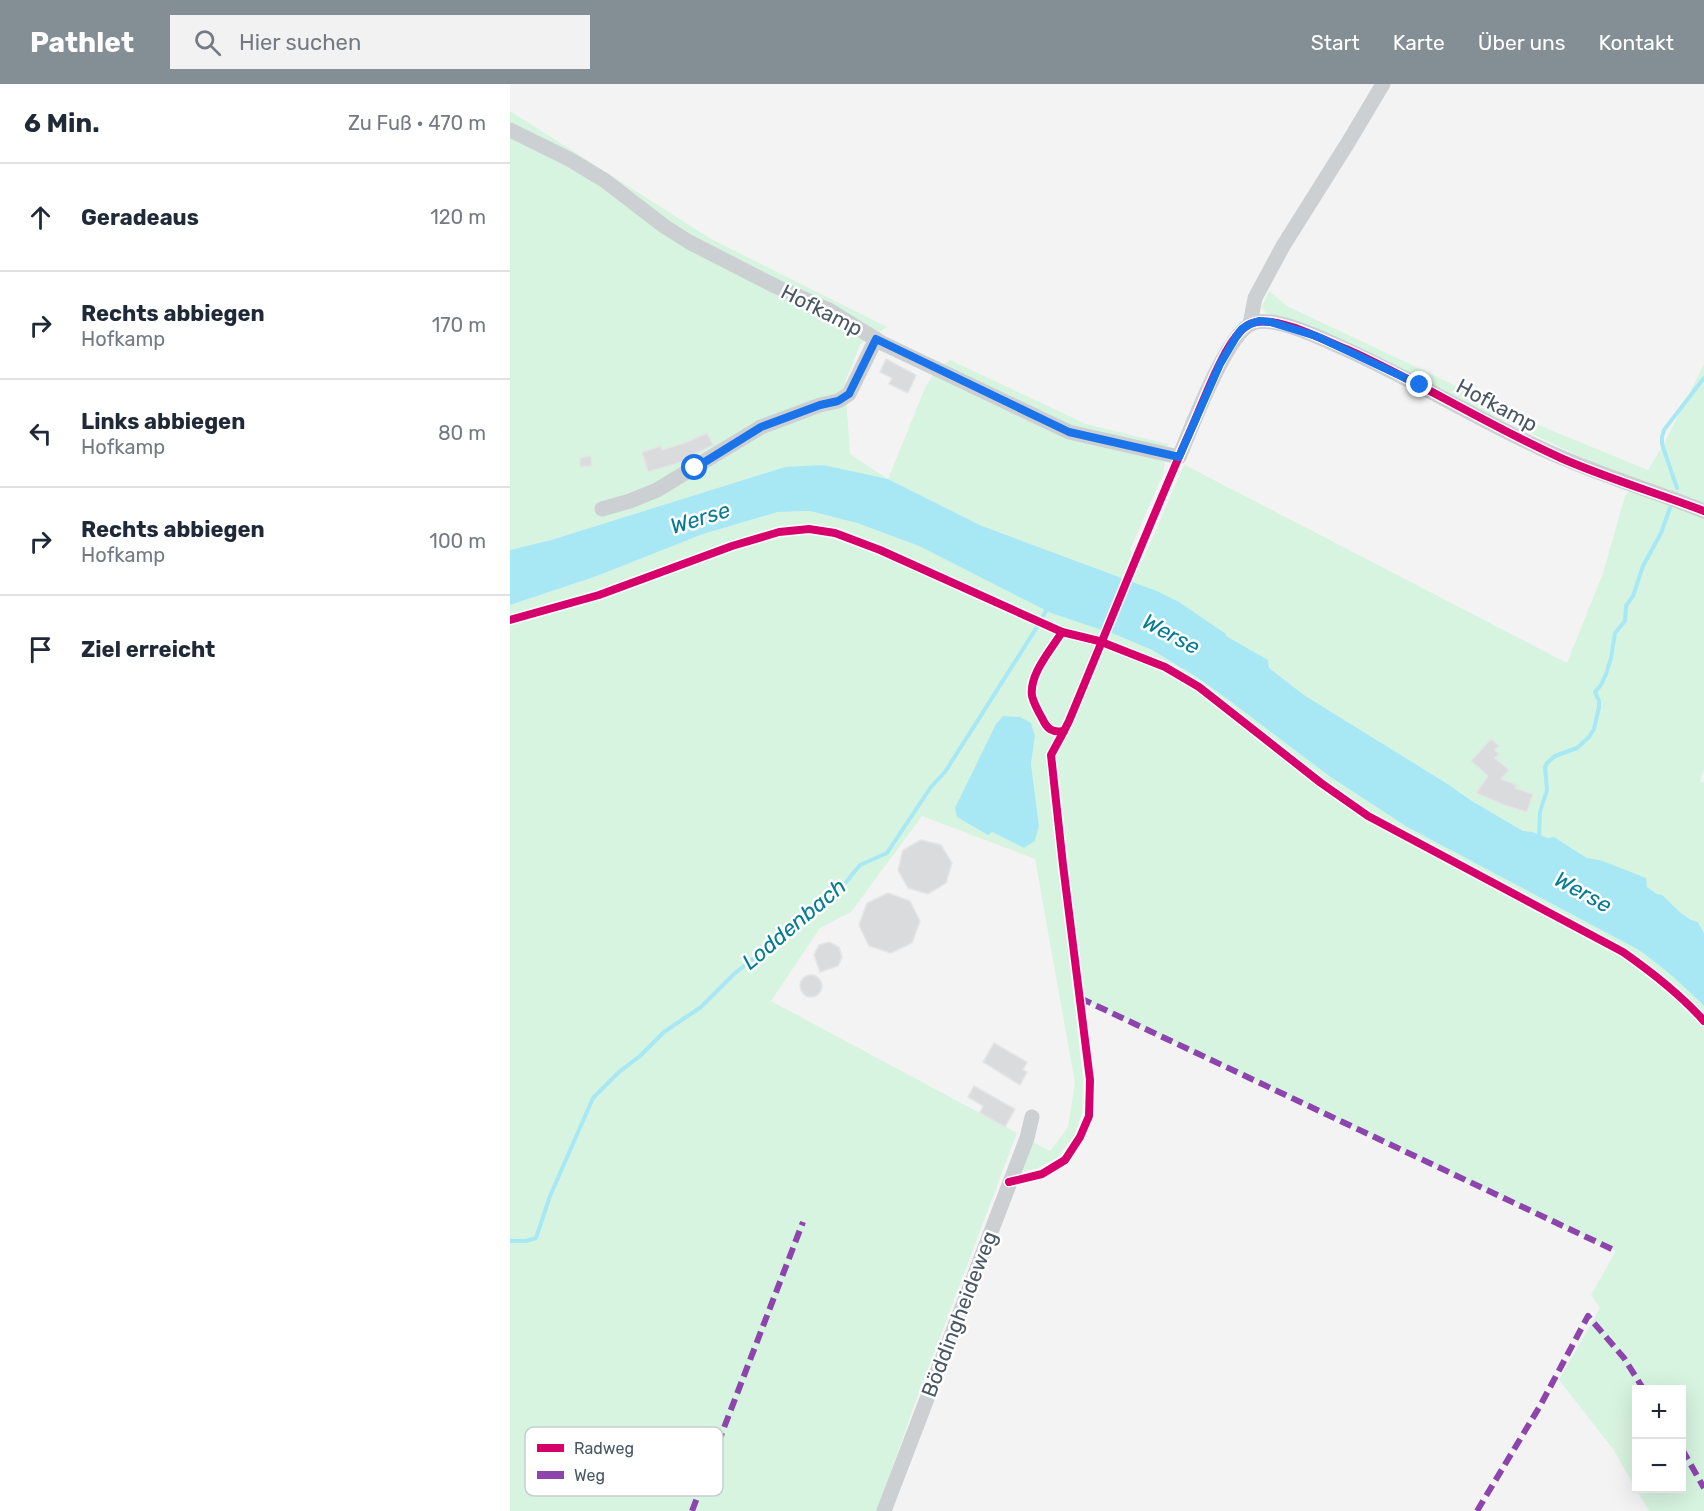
<!DOCTYPE html>
<html lang="de">
<head>
<meta charset="utf-8">
<style>
  body { margin:0; font-family:Rubik,sans-serif; background:#f2f2f3; color:#1f2937 }
  .controls { position:absolute; right:18px; bottom:18px; display:grid; overflow:hidden; border-radius:0px; box-shadow:0 6px 24px #0002 }
  .controls button { width:54px; height:54px; display:grid; place-items:center; padding:0; border:0; border-bottom:2px solid #e0e1e3; background:#fff; color:#1f2937; font:30px sans-serif }
  .stop { position:absolute; width:18px; height:18px; margin:-14px; border:4px solid #1a73e8; border-radius:50%; background:#fff }
  .stop.end { background:#1a73e8; border-color:#fff; box-shadow:0 2px 6px #0008 }
  .list { margin:0; padding:0; list-style:none }
  h2 { display:flex; justify-content:space-between; align-items:center; height:78px; margin:0; padding:0 24px; font-size:26px }
  h2 small { font-size:20px; font-weight:400; color:#747a83 }
  .list li { display:grid; grid-template-columns:39px 1fr auto; gap:18px; align-items:center; box-sizing:border-box; height:108px; padding:0 24px; border-top:2px solid #e0e1e3 }
  .list b { display:block; font-size:22px; white-space:nowrap }
  .list p { margin:0; font-size:20px; white-space:nowrap; color:#747a83 }
  .list em { font-size:20px; font-style:normal; color:#747a83 }
  .icon { flex:none; width:33px; height:33px; fill:none; stroke:currentColor; stroke-width:2; stroke-linecap:round; stroke-linejoin:round }
  .map { position:relative; flex:none; width:1194px; height:1427px; overflow:hidden }
  header { display:flex; align-items:center; gap:36px; box-sizing:border-box; height:84px; padding:0 30px; background:#848e95; color:#fff }
  header strong { font-size:28px }
  nav { display:flex; gap:33px; margin-inline-start:auto; font-size:21px }
  .search { width:420px; height:54px; background:#f2f2f3; display:flex; align-items:center; gap:15px; box-sizing:border-box; padding:0 21px; border-radius:0px; color:#747a83; font-size:22px }
  main { display:flex }
  aside { flex:1; background:#fff }
  .map>svg:first-child { display:block }
</style>
</head>
<body>
<header>
<strong>Pathlet</strong>
<div class="search"><svg class="icon" aria-label="search" viewBox="0 0 24 24"><circle cx="10" cy="10" r="6"/><path d="M15 15l6 6"/></svg>Hier suchen</div>
<nav><a>Start</a><a>Karte</a><a>Über uns</a><a>Kontakt</a></nav>
</header>
<main>
<aside>
<h2>6 Min.<small>Zu Fuß · 470 m</small></h2>
<ul class="list">
<li><svg class="icon" aria-label="ahead" viewBox="0 0 24 24"><path d="M12 20V5M6 11l6-6 6 6"/></svg><div><b>Geradeaus</b></div><em>120 m</em></li>
<li><svg class="icon" aria-label="right" viewBox="0 0 24 24"><path d="M7 20v-9h11M14 6l5 5-5 5"/></svg><div><b>Rechts abbiegen</b><p>Hofkamp</p></div><em>170 m</em></li>
<li><svg class="icon" aria-label="left" viewBox="0 0 24 24"><path d="M17 20v-9H6M10 6l-5 5 5 5"/></svg><div><b>Links abbiegen</b><p>Hofkamp</p></div><em>80 m</em></li>
<li><svg class="icon" aria-label="right" viewBox="0 0 24 24"><path d="M7 20v-9h11M14 6l5 5-5 5"/></svg><div><b>Rechts abbiegen</b><p>Hofkamp</p></div><em>100 m</em></li>
<li><svg class="icon" aria-label="arrive" viewBox="0 0 24 24"><path d="M6 21V4h12l-3 4 3 4H6"/></svg><div><b>Ziel erreicht</b></div></li>
</ul>
</aside>
<div class="map">
<svg width="1194" height="1427" viewBox="0 0 1194 1427">
  <rect width="100%" height="100%" fill="#f4f3f3"/>
  <g fill="#d6f4e0" fill-rule="evenodd">
    <path d="M0,27L201,155L377,243L351,259L335,298L340,370L378,395L415,304L424,289L440,276L576,340L658,360L653,390L620,466L632,478L672,385L675,381L1057,579L1093,489L1115,412L1128,397L1086,380L776,235L756,229L752,223L759,207L777,222L1033,343L1138,386L1156,356L1194,280V685L1190,697L1194,699V849L1188,838L1181,836L1137,803L1107,784L1090,776L1077,774L1044,753L1038,754L1024,748L1013,747L962,717L936,699L794,611L759,584L757,576L716,552L669,518L647,507L472,442L378,395L275,383L41,456L0,466Z"/>
    <path d="M300,427L347,439L409,462L541,528L604,550L642,566L685,592L716,614L819,692L897,743L1127,865C1152,882 1173,901 1194,922V1427H1139L1103,1365L1049,1296L1090,1224L1081,1211L1106,1167L574,916L548,685L540,705L573,996L572,1029L564,1052L547,1074L526,1085L511,1087L521,1057L540,1067L558,1043L565,999L525,775L412,732L341,828L310,844L261,917L507,1049L404,1322L367,1427H0V521L87,492L193,450L268,428ZM525,652L521,680L529,742L525,757L514,764L482,748ZM1126,1306H1172V1404H1126Z"/>
  </g>
  <g fill="#a8e8f5">
    <path d="M313,381L378,395L472,442L647,507L669,518L716,550V552L758,576L759,584L794,611L936,699L962,717L1013,747L1023,748L1038,754L1044,753L1077,774L1090,776L1136,794L1137,803L1147,810L1152,811L1171,829L1181,836L1188,838L1194,849V922C1173,901 1152,882 1127,865L897,743L819,692L716,614L685,592L642,566L604,550L541,529L409,462L347,439L300,427L268,428L193,450L87,492L0,521V466L41,456L275,383Z"/>
    <path d="M493,632L510,633L521,639L525,652L521,680L529,742L525,757L514,764L482,748L478,751L447,733L445,724L486,640Z"/>
  </g>
  <g fill="none" stroke-linecap="round" stroke-linejoin="round">
    <g stroke="#a8e8f5" stroke-width="4">
      <path d="M1167,404L1152,360V353L1154,346L1194,294"/>
      <path d="M1029,754L1030,728L1037,706L1035,683L1037,679L1045,672L1067,664L1079,653L1084,645L1089,623V617L1085,608L1091,601L1096,590L1101,574L1105,549L1115,537L1116,522L1123,512L1133,482L1151,449L1160,424"/>
      <path d="M0,1157H16L26,1154L40,1112L83,1014L109,988L130,972L154,948L191,923L224,890L290,837L323,802L332,803L350,781L377,769L421,703L435,688L529,540L538,523"/>
    </g>
  </g>
  <g fill="#dadbdc" stroke="#e5e5e6" stroke-width="1.5">
    <path d="M376,275L406,291L398,309L379,300L382,294L370,288Z"/>
    <path d="M197,349L203,361L174,375L175,377L138,388L132,368L151,362L152,366L177,358Z"/>
    <path d="M81,372L82,382L70,383V374Z"/>
    <path d="M981,655L989,662L985,666L989,670L985,674L999,686L991,695L1007,701L1005,704L1023,710L1017,728L994,721L966,709L978,692L961,677Z"/>
    <path d="M411,756L431,761L442,779L436,799L418,810L398,804L388,786L393,766Z"/>
    <path d="M378,809L400,817L410,837L402,859L381,869L359,862L349,841L357,819Z"/>
    <path d="M319,858L329,863L332,873L328,882L310,888L304,871L309,861Z"/>
    <circle cx="301" cy="902" r="11"/>
    <path d="M484,959L517,978L513,986L517,988L510,1001L473,978Z"/>
    <path d="M464,1002L505,1025L495,1043L470,1029L473,1022L458,1013Z"/>
  </g>
  <g fill="none" stroke-linecap="round" stroke-linejoin="round">
    <g stroke="#cdd0d2" stroke-width="15">
      <path d="M0,46L59,75L94,96L154,142L179,158L265,202L317,225L372,259L559,348L669,373C681,345 717,248 743,239C764,231 813,255 833,264C900,294 962,332 1028,363C1082,389 1139,405 1194,427"/>
      <path d="M740,240L745,214L773,162L839,57L873,0"/>
      <path d="M92,425L120,417L147,406L251,343L310,321L328,317L339,310L366,255"/>
      <path d="M374,1427L517,1054L522,1033"/>
    </g>
    <g stroke="#8e44ad" stroke-width="6" stroke-dasharray="12 6" stroke-linecap="butt">
      <path d="M570,914L1106,1167"/>
      <path d="M1172,1365L1194,1404"/>
      <path d="M182,1427L293,1138"/>
      <path d="M967,1427L1030,1322L1078,1232L1114,1274L1134,1306"/>
    </g>
    <defs>
      <g id="cycleway">
        <path d="M0,536L89,511L222,462L269,448L299,445L325,449L370,466L552,548L589,557L655,583L689,603L811,699L858,732L1113,868C1143,889 1170,910 1194,937"/>
        <path d="M552,548C541,566 519,590 522,612C524,620 528,627 532,634C537,645 542,649 554,647L559,637C600,539 639,440 682,343C694,317 715,255 738,241C745,237 753,237 761,238C787,242 812,255 836,265C910,298 979,342 1053,375C1099,395 1147,409 1194,427"/>
        <path d="M499,1098L532,1090L555,1076L570,1053L579,1032L580,996L553,781L541,671L554,647"/>
      </g>
    </defs>
    <use href="#cycleway" stroke="#fff" stroke-width="11"/>
    <use href="#cycleway" stroke="#d6006c" stroke-width="8"/>
  </g>
  <g fill="none" stroke-linecap="round" stroke-linejoin="round">
    <path stroke="#1a73e8" stroke-width="8" d="M185,384L251,343L310,321L328,317L339,310L366,255L559,348L669,373L710,280L726,253L732,245L740,240L749,237L761,238L806,252L910,301"/>
  </g>
  <g text-anchor="middle" dominant-baseline="central" stroke-width="5" stroke-linejoin="round" paint-order="stroke">
    <g font-size="21" fill="#485763" stroke="#fff">
      <text transform="translate(312 226) rotate(27)">Hofkamp</text>
      <text transform="translate(987 321) rotate(28)">Hofkamp</text>
      <text transform="translate(449 1230) rotate(-69)">Böddingheideweg</text>
    </g>
    <g font-size="22" font-style="italic" fill="#047c92" stroke="#fff">
      <text transform="translate(190 434) rotate(-17)">Werse</text>
      <text transform="translate(661 550) rotate(28)">Werse</text>
      <text transform="translate(1073 808) rotate(29)">Werse</text>
      <text transform="translate(284 840) rotate(-40)">Loddenbach</text>
    </g>
  </g>
  <rect x="15" y="1343" width="198" height="69" rx="9" fill="#fff" stroke="#c8cdd0" stroke-width="1.5"/>
  <rect x="27" y="1360" width="27" height="8" fill="#d6006c"/>
  <rect x="27" y="1387" width="27" height="8" fill="#8e44ad"/>
  <g font-size="16" fill="#485763">
    <text x="64" y="1370">Radweg</text>
    <text x="64" y="1397">Weg</text>
  </g>
</svg>
<div class="controls">
<button>+</button>
<button>−</button>
</div>
<div class="stop" style="left:185px;top:384px"></div>
<div class="stop end" style="left:910px;top:301px"></div>
</div>
</main>
</body>
</html>
